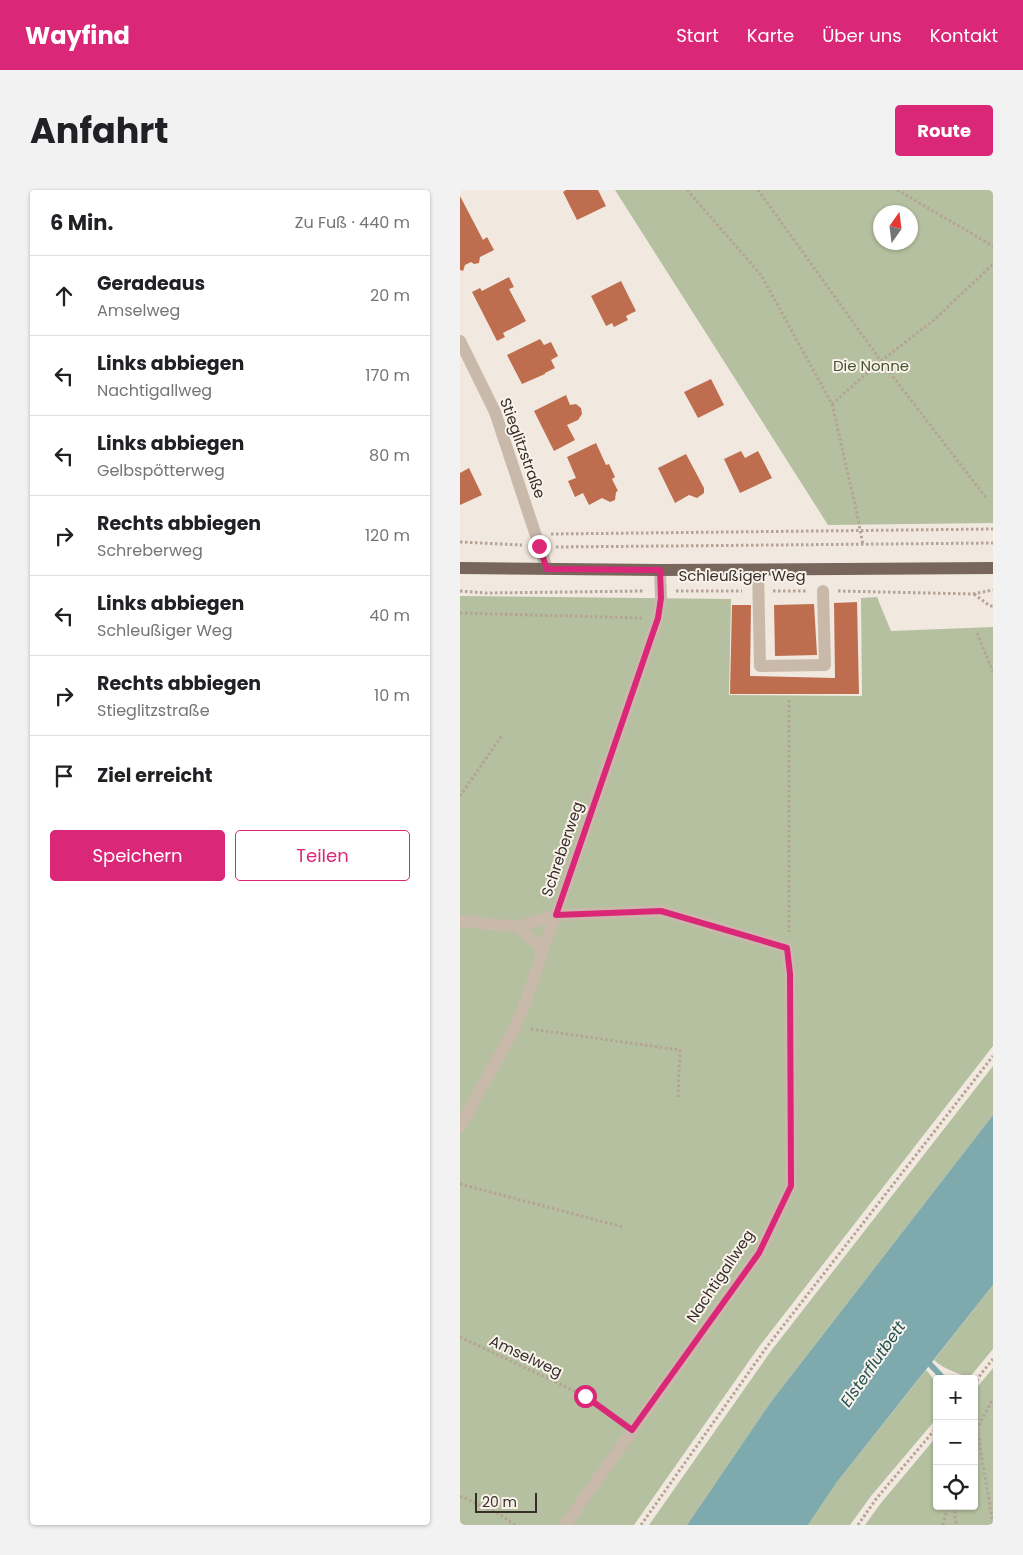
<!DOCTYPE html>
<html lang="de">
<head>
<meta charset="utf-8">
<style>
  body { margin:0; font-family:Poppins,sans-serif; background:#f2f2f2; color:#202124 }
  .controls { position:absolute; right:15px; bottom:15px; display:grid; overflow:hidden; border-radius:5px; box-shadow:0 1px 4px #0004 }
  .controls button { width:45px; height:45px; display:grid; place-items:center; padding:0; border:0; border-bottom:1px solid #e0e0e0; background:#fff; color:#202124; font:25px sans-serif }
  .compass { position:absolute; left:413px; top:15px; width:45px; height:45px; border-radius:50%; background:#fff; box-shadow:0 1px 4px #0004; rotate:14deg }
  .scale { position:absolute; left:15px; bottom:12px; width:62px; box-sizing:border-box; padding-left:5px; border:2px solid #372e2a; border-top:0; font-size:14px; line-height:18px; white-space:nowrap; color:#372e2a; -webkit-text-stroke:4px #f9f3eb; paint-order:stroke }
  .stop { position:absolute; width:15px; height:15px; margin:-11px; border:4px solid #db2777; border-radius:50%; background:#fff }
  .stop.end { background:#db2777; border-color:#fff; box-shadow:0 1px 5px #0008 }
  .list { margin:0; padding:0; list-style:none }
  h2 { display:flex; justify-content:space-between; align-items:center; height:65px; margin:0; padding:0 20px; font-size:21px }
  h2 small { font-size:16px; font-weight:400; color:#757577 }
  .list li { display:grid; grid-template-columns:32px 1fr auto; gap:15px; align-items:center; box-sizing:border-box; height:80px; padding:0 20px; border-top:1px solid #e0e0e0 }
  .list b { display:block; font-size:19px; white-space:nowrap }
  .list p { margin:0; font-size:16px; white-space:nowrap; color:#757577 }
  .list em { font-size:16px; font-style:normal; color:#757577 }
  .actions { display:flex; gap:10px; padding:15px 20px }
  .actions a { flex:1; padding:11px 0; border:1px solid #db2777; border-radius:5px; text-align:center; font-size:18px; color:#db2777 }
  .actions .main { background:#db2777; color:#fff }
  .icon { flex:none; width:28px; height:28px; fill:none; stroke:currentColor; stroke-width:2; stroke-linecap:round; stroke-linejoin:round }
  .map { position:relative; flex:none; width:533px; height:1335px; overflow:hidden; border-radius:5px }
  header { display:flex; align-items:center; gap:30px; box-sizing:border-box; height:70px; padding:0 25px; background:#db2777; color:#fff }
  header strong { font-size:24px }
  nav { display:flex; gap:28px; margin-inline-start:auto; font-size:18px }
  .intro { display:flex; align-items:center; justify-content:space-between; box-sizing:border-box; height:120px; padding:0 30px }
  h1 { margin:0; font-size:35px }
  .button { padding:12px 22px; border-radius:5px; background:#db2777; color:#fff; font-size:18px; font-weight:700 }
  main { display:flex; gap:30px; padding:0 30px }
  aside { flex:1; background:#fff; border-radius:5px; box-shadow:0 1px 4px #0004 }
  .map>svg:first-child { display:block }
</style>
</head>
<body>
<header>
<strong>Wayfind</strong>
<nav><a>Start</a><a>Karte</a><a>Über uns</a><a>Kontakt</a></nav>
</header>
<div class="intro"><h1>Anfahrt</h1><a class="button">Route</a></div>
<main>
<aside>
<h2>6 Min.<small>Zu Fuß · 440 m</small></h2>
<ul class="list">
<li><svg class="icon" aria-label="ahead" viewBox="0 0 24 24"><path d="M12 20V5M6 11l6-6 6 6"/></svg><div><b>Geradeaus</b><p>Amselweg</p></div><em>20 m</em></li>
<li><svg class="icon" aria-label="left" viewBox="0 0 24 24"><path d="M17 20v-9H6M10 6l-5 5 5 5"/></svg><div><b>Links abbiegen</b><p>Nachtigallweg</p></div><em>170 m</em></li>
<li><svg class="icon" aria-label="left" viewBox="0 0 24 24"><path d="M17 20v-9H6M10 6l-5 5 5 5"/></svg><div><b>Links abbiegen</b><p>Gelbspötterweg</p></div><em>80 m</em></li>
<li><svg class="icon" aria-label="right" viewBox="0 0 24 24"><path d="M7 20v-9h11M14 6l5 5-5 5"/></svg><div><b>Rechts abbiegen</b><p>Schreberweg</p></div><em>120 m</em></li>
<li><svg class="icon" aria-label="left" viewBox="0 0 24 24"><path d="M17 20v-9H6M10 6l-5 5 5 5"/></svg><div><b>Links abbiegen</b><p>Schleußiger Weg</p></div><em>40 m</em></li>
<li><svg class="icon" aria-label="right" viewBox="0 0 24 24"><path d="M7 20v-9h11M14 6l5 5-5 5"/></svg><div><b>Rechts abbiegen</b><p>Stieglitzstraße</p></div><em>10 m</em></li>
<li><svg class="icon" aria-label="arrive" viewBox="0 0 24 24"><path d="M6 21V4h12l-3 4 3 4H6"/></svg><div><b>Ziel erreicht</b></div></li>
</ul>
<div class="actions"><a class="main">Speichern</a><a>Teilen</a></div>
</aside>
<div class="map">
<svg width="533" height="1335" viewBox="0 0 533 1335">
  <rect width="100%" height="100%" fill="#f1e9df"/>
  <g fill="#b4c09f" fill-rule="evenodd">
    <path d="M155,0H533V333L368,335ZM420,22H450V52H420Z"/>
    <path d="M0,406L271,409L269,505L402,506L401,408L417,407L431,441L533,437V856L301,1154L174,1335H0Z"/>
    <path d="M533,876V925L310,1213L227,1335H189L311,1161Z"/>
    <path d="M533,1095V1159L509,1188C496,1182 485,1180 474,1170Z"/>
    <path d="M533,1178V1335H405L421,1313L477,1246V1316H514V1201Z"/>
    <path d="M466,1180C480,1193 477,1210 477,1228L411,1306L390,1335H348L377,1292Z"/>
  </g>
  <path fill="#7faaad" d="M533,925V1095L377,1292L348,1335H227L310,1213Z"/>
  <g fill="none" stroke-linecap="round" stroke-linejoin="round">
    <path stroke="#7faaad" stroke-width="6" d="M466,1170L484,1189"/>
  </g>
  <g fill="#bf6d4f">
    <path d="M106,0H138L146,16L117,30L103,2Z"/>
    <path d="M0,6L23,50L27,47L34,60L20,67L19,73L14,74L11,72L5,75L3,81L0,80Z"/>
    <path d="M49,87L54,97L49,99L66,131L43,143L45,147L37,151L12,102L20,98L22,101Z"/>
    <path d="M161,91L176,121L166,126L168,130L154,137L152,133L146,136L131,106Z"/>
    <path d="M80,149L84,155L91,152L98,166L91,170L95,178L85,183V184L62,194L47,165Z"/>
    <path d="M251,189L264,215L238,228L224,202Z"/>
    <path d="M106,205L110,215L116,214L121,218L122,224L118,230L107,235L115,250L94,261L74,221Z"/>
    <path d="M136,253L146,275L149,274L155,287L152,289L158,301L156,302L155,310L150,312L142,308L129,315L123,303L115,307L108,291L116,288L107,267Z"/>
    <path d="M281,261L285,268L298,261L312,288L280,303L264,269Z"/>
    <path d="M226,264L244,298V303L237,308L229,305L215,313L198,278Z"/>
    <path d="M9,278L22,305L0,315V283Z"/>
    <path d="M397,412L399,504H270L272,415H291L290,486L375,488L374,413Z"/>
    <path d="M354,414L357,465L315,466L314,415Z"/>
  </g>
  <g fill="none" stroke-linecap="round" stroke-linejoin="round">
    <g stroke="#b5a495" stroke-width="3" stroke-dasharray="2.5 2.5" stroke-linecap="butt">
      <path d="M227,0L301,85L372,214L397,324L403,355"/>
      <path d="M298,0L421,171L527,309"/>
      <path d="M437,0L533,56"/>
      <path d="M372,214L421,171L474,130L533,74"/>
      <path d="M91,344L533,339"/>
      <path d="M0,352L62,355"/>
      <path d="M96,357L533,353"/>
      <path d="M0,401L26,403L184,401"/>
      <path d="M216,401H282"/>
      <path d="M313,401H347"/>
      <path d="M378,401L513,404L533,400"/>
      <path d="M514,404L530,416H533"/>
      <path d="M0,423L182,428"/>
      <path d="M517,443L533,482"/>
      <path d="M329,510V742"/>
      <path d="M0,606L43,544"/>
      <path d="M71,839L220,860L218,907"/>
      <path d="M0,994L163,1037"/>
      <path d="M0,1147L125,1206L160,1231"/>
      <path d="M514,1195L521,1184L533,1169"/>
      <path d="M517,1238L533,1335"/>
      <path d="M514,1244L533,1209"/>
      <path d="M0,1306L39,1324L55,1335"/>
      <path d="M494,1316L496,1335"/>
      <path d="M181,1335L306,1158L533,866"/>
      <path d="M398,1335L416,1309L477,1237"/>
      <path d="M483,1335L488,1316"/>
    </g>
    <g stroke="#c9b9ab" stroke-width="12">
      <path d="M0,151L35,222L87,379"/>
      <path d="M298,380L300,476L365,475L363,401"/>
      <path d="M0,731L58,737L83,759"/>
      <path d="M58,737L96,725L201,721L327,758L330,785L331,996L299,1063L105,1335"/>
      <path d="M0,937L55,837L68,806L83,759L96,725L198,428L201,408L200,380"/>
    </g>
    <path stroke="#78665c" stroke-width="12" d="M0,378L200,380L533,378"/>
  </g>
  <g fill="none" stroke-linecap="round" stroke-linejoin="round">
    <path stroke="#db2777" stroke-width="6" d="M79,356L87,379L200,380L201,408L198,428L96,725L201,721L327,758L330,784L331,996L299,1063L172,1240L125,1206"/>
  </g>
  <g text-anchor="middle" dominant-baseline="central" stroke-width="4" stroke-linejoin="round" paint-order="stroke">
    <g font-size="15" fill="#46542f" stroke="#f9f3eb">
      <text x="411" y="175">Die Nonne</text>
    </g>
    <g font-size="15" fill="#372e2a" stroke="#f9f3eb">
      <text transform="translate(63 258) rotate(70)">Stieglitzstraße</text>
      <text x="282" y="385">Schleußiger Weg</text>
      <text transform="translate(102 659) rotate(-71)">Schreberweg</text>
      <text transform="translate(260 1086) rotate(-56)">Nachtigallweg</text>
      <text transform="translate(66 1166) rotate(25)">Amselweg</text>
    </g>
    <g font-size="16" font-style="italic" fill="#225256" stroke="#f9f3eb">
      <text transform="translate(413 1174) rotate(-55)">Elsterflutbett</text>
    </g>
  </g>
</svg>
<div class="controls">
<button>+</button>
<button>−</button>
<button><svg class="icon" aria-label="locate" viewBox="0 0 24 24"><circle cx="12" cy="12" r="6"/><path d="M12 2v4M12 18v4M2 12h4M18 12h4"/></svg></button>
</div>
<svg class="compass" viewBox="-18 -18 36 36"><path d="M0-13l5 13h-10z" fill="#e53935"/><path d="M0 13l5-13h-10z" fill="#757577"/></svg>
<div class="scale">20 m</div>
<div class="stop" style="left:125px;top:1206px"></div>
<div class="stop end" style="left:79px;top:356px"></div>
</div>
</main>
</body>
</html>
